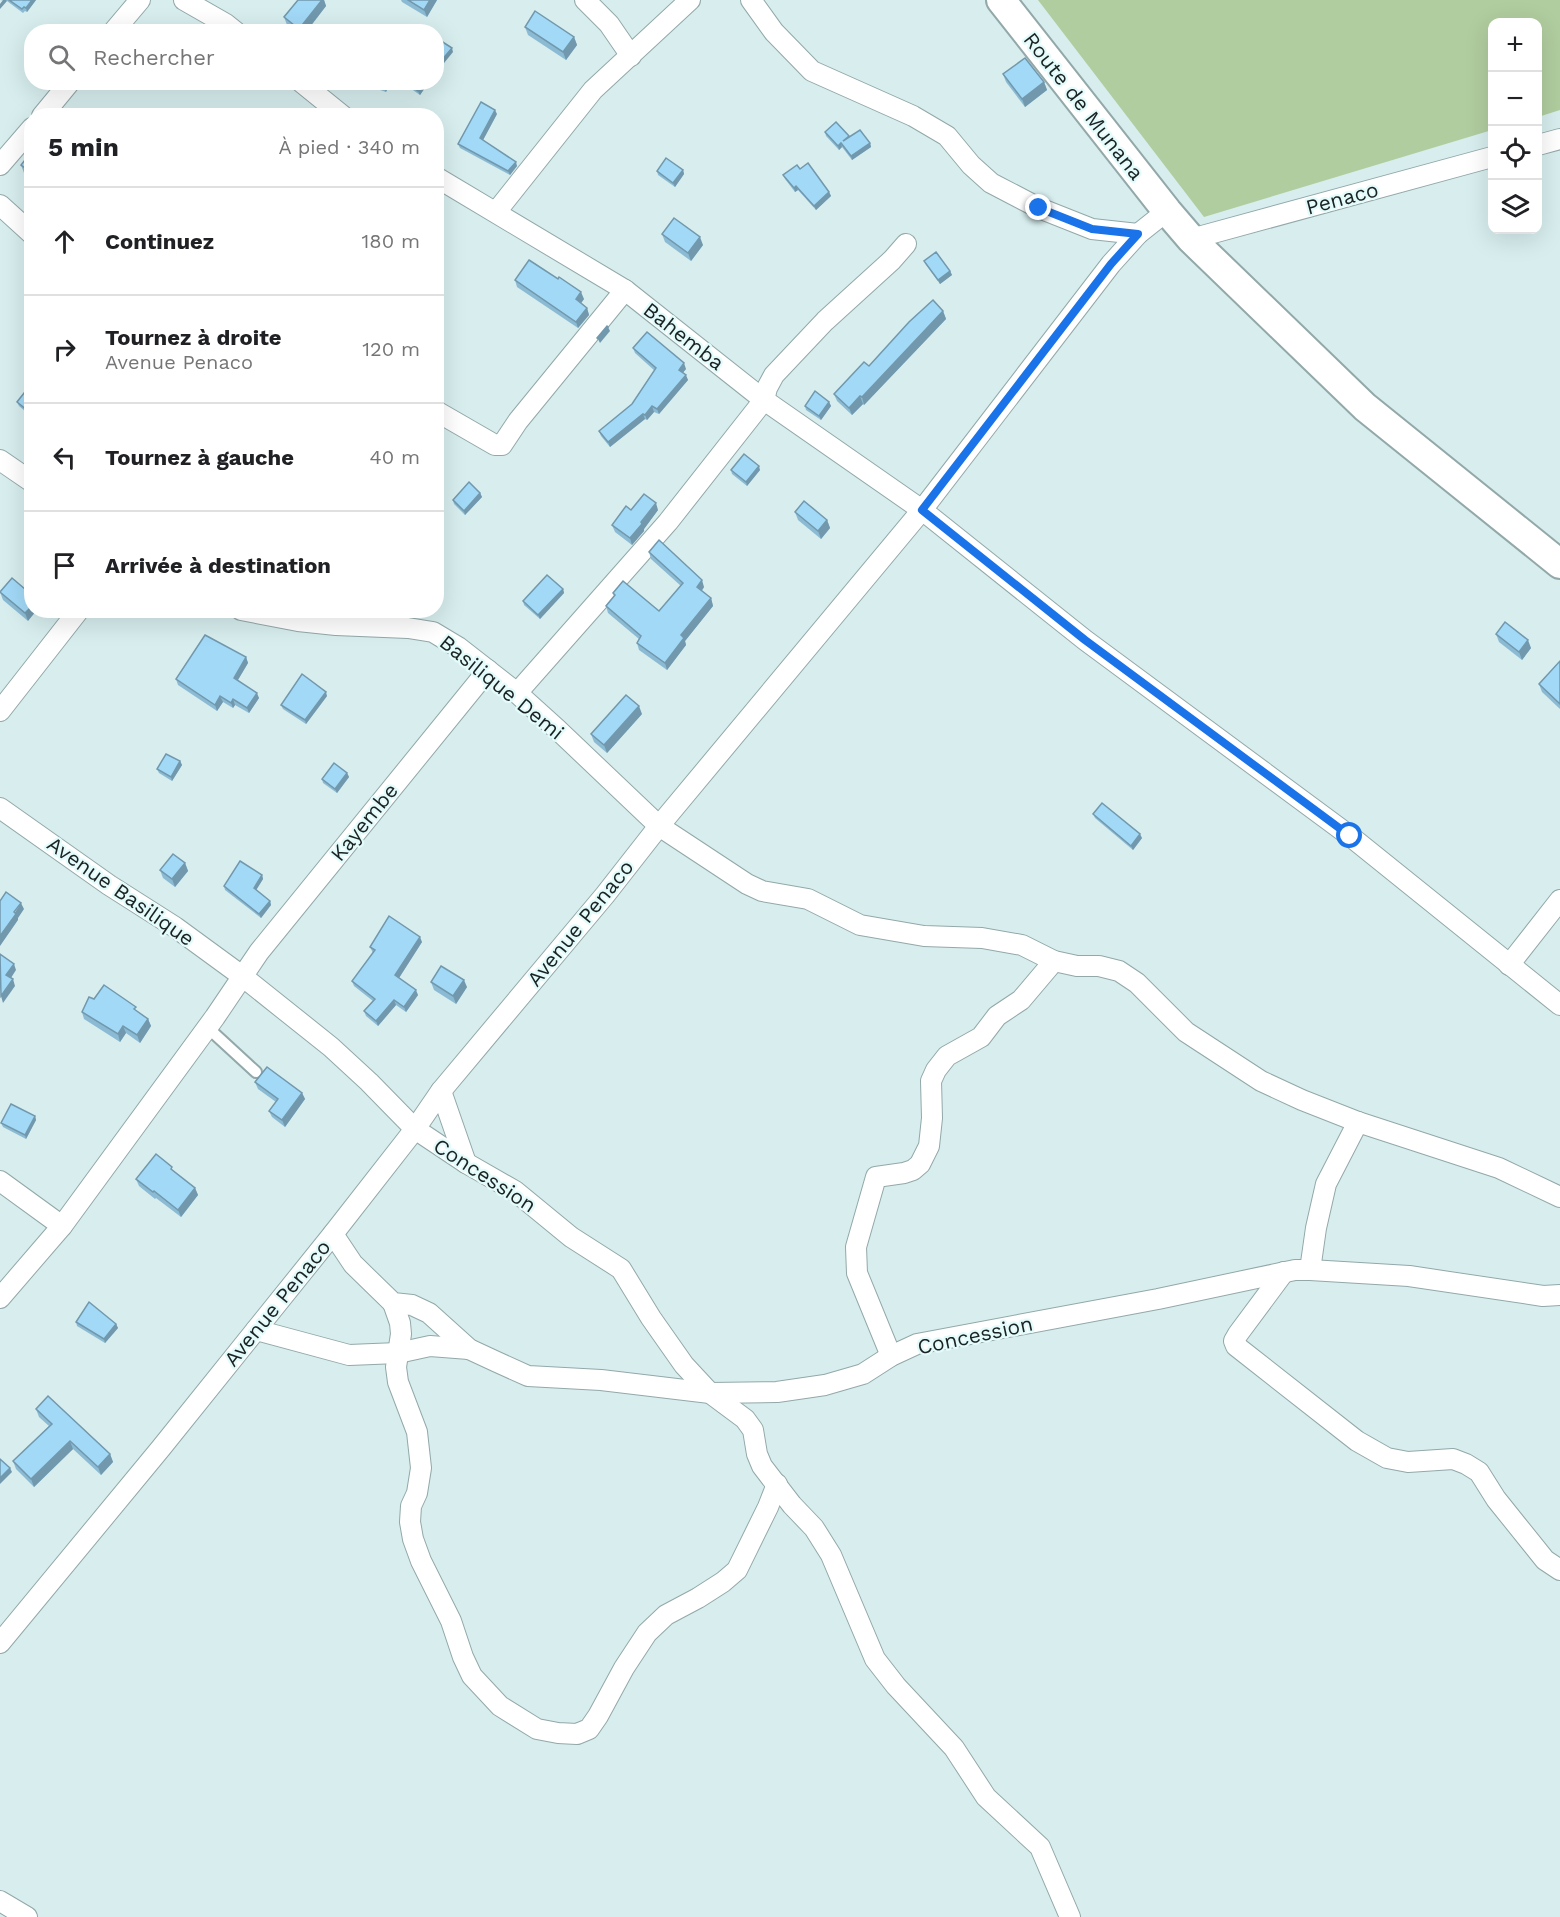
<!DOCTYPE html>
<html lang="fr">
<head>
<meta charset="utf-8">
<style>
  body { margin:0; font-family:"Work Sans",sans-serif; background:#f6f6f6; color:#202124 }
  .controls { position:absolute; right:18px; top:18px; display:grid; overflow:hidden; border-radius:12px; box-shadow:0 6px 24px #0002 }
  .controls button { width:54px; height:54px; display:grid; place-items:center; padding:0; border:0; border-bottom:2px solid #e0e0e0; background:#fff; color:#202124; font:30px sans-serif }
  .stop { position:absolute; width:18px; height:18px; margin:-14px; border:4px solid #1a73e8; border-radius:50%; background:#fff }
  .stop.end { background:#1a73e8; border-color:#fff; box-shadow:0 2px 6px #0008 }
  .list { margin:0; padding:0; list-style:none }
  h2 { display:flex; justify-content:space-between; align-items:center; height:78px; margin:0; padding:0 24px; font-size:26px }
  h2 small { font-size:20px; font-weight:400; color:#757577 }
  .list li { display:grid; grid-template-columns:39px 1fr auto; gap:18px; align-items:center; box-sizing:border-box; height:108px; padding:0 24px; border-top:2px solid #e0e0e0 }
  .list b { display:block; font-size:22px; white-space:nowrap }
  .list p { margin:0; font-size:20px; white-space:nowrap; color:#757577 }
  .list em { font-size:20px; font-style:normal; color:#757577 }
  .icon { flex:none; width:33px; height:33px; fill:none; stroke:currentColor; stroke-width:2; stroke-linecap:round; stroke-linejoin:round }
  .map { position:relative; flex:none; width:1560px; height:1917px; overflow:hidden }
  .search { position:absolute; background:#fff; box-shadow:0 6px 24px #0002; left:24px; top:24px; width:420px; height:66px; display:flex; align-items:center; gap:15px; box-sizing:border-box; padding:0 21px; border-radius:24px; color:#757577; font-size:22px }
  .panel { position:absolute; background:#fff; box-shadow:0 6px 24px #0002; left:24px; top:108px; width:420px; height:510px; border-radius:24px }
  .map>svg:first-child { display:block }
</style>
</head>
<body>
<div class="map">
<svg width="1560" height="1917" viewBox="0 0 1560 1917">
  <rect width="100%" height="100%" fill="#d7edee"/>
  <path fill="#b0cd9f" d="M1038,0H1560V110L1538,117V22H1492V130L1204,217Z"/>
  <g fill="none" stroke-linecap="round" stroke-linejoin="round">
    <defs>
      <path id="service" d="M207,1027L256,1072"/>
      <g id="minor">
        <path d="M184,0L226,24L236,32"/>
        <path d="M585,0L609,24L631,56"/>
        <path d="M751,0L774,32L812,71L913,116L947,136L971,165L991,183L1039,208L1092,229L1138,234"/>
        <path d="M113,32L140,0"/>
        <path d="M301,82L343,116"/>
        <path d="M42,116L70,82"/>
        <path d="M1538,145L1560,139"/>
        <path d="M0,165L32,128"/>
        <path d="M436,177L625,290L764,400L922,510L1085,640L1350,836L1560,1005"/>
        <path d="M0,205L32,234"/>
        <path d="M496,212L593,90L690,0"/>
        <path d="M1191,239L1492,157"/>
        <path d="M436,411L495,445H502L518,421L625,290"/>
        <path d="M0,460L32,482"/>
        <path d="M241,610L298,621L336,625L408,628L433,632L458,647L517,693L558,730L659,826L747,884L762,891L808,899L860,925L924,936L982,938L1022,945L1054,961L1077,966H1099L1119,971L1137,983L1186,1032L1261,1081L1302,1100L1358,1122L1499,1168L1560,1197"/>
        <path d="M517,693L668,522L764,400L767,388L774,375L825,321L892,260L906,244"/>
        <path d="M0,711L79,610"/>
        <path d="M0,808L109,885L175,927L242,976L331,1047L369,1082L415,1129L466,1163L515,1191L571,1237L621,1269L651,1318L684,1365L710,1393L777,1392L825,1385L863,1374L891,1356L917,1344L1158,1299L1295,1270H1310L1316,1228L1326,1184L1358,1122"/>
        <path d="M1509,965L1560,900"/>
        <path d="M441,1091L466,1163"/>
        <path d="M0,1181L62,1226"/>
        <path d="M333,1234L353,1264L393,1303L412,1305L429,1313L469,1349L497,1362L528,1376L601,1380L710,1393L745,1419L753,1430L757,1454L762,1466L792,1505L814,1528L831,1555L875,1659L896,1686L954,1748L986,1797L1040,1847L1070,1917"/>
        <path d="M1310,1270L1409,1276L1543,1296L1560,1295"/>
        <path d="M1284,1272L1238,1334L1234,1341L1236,1346L1357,1441L1387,1458L1408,1462L1453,1459L1466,1464L1479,1472L1496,1499L1545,1560L1560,1570"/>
        <path d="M0,1298L62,1226L215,1017L259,952L488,670"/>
        <path d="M393,1303L400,1323L401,1334L396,1367L398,1382L417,1432L421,1468L417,1493L411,1506L410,1522L413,1539L421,1561L451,1621L463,1657L472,1676L500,1706L537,1729L558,1733L577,1734L589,1729L598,1716L624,1668L647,1633L666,1615L698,1598L723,1582L737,1570L768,1507L777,1484"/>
        <path d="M256,1330L349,1355L398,1353L430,1346L469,1349"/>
        <path d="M891,1356L857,1273L856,1247L876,1177L904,1173L913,1170L920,1164L929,1146L932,1118L931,1081L936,1070L947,1056L981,1037L997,1016L1021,1000L1054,961"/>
        <path d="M0,1643L161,1448L333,1234L415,1129L441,1091L605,895L659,826L922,510L1111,264L1138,234L1167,211"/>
        <path d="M0,1901L27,1917"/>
      </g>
      <path id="secondary" d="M1001,0L1167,211L1191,239L1365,407L1560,564"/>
    </defs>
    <use href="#service" stroke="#93a8a9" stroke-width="14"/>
    <use href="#minor" stroke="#93a8a9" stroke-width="22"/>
    <use href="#secondary" stroke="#93a8a9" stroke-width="32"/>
    <use href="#service" stroke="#fff" stroke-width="10"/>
    <use href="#minor" stroke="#fff" stroke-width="20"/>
    <use href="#secondary" stroke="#fff" stroke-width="28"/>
  </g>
  <g fill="#8bbbd4">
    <path d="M0,0H36L27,12L25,11L23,13L7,1Z"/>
    <path d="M298,0H324L326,6L306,32H295L287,25L284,17Z"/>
    <path d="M401,0H437L427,17L402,2Z"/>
    <path d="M525,27L574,37L577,45L566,60L528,35Z"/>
    <path d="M1003,74L1044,82L1047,90L1025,107L1006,82Z"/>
    <path d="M367,82H390L386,92L369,86Z"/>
    <path d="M429,82L420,95L410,88L408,84Z"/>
    <path d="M497,114L483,140L517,166L510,175L460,148L458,144Z"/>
    <path d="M825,132L849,137L870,143L871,147L852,160L842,147L839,150L826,136Z"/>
    <path d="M32,151V179L24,173L21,165Z"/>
    <path d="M800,169L829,192L831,196L816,210L798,190L795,192L785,179L783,175Z"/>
    <path d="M683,170L684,174L675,187L658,175L657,171Z"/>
    <path d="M662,234L703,245L691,261L665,242Z"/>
    <path d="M924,261L950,271L952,275L940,284L926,265Z"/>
    <path d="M515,280L584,299L581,303L587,308L589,315L578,328L517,287Z"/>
    <path d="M943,311L946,319L864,405L863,404L852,415L837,401L834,394L869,366Z"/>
    <path d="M633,348L686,369L683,372L688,380L659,414L654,412L647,420L645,419L610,447L601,436L599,431L632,404L655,371L635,353Z"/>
    <path d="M32,391V417L19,406L17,402Z"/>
    <path d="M829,402L831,406L821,420L806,410L805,406Z"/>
    <path d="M731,470H760L747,486L732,474Z"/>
    <path d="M480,493L482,497L465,515L454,504L453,500Z"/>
    <path d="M631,510H658L644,529V531L632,545L615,532L612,525Z"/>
    <path d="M795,512L827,520L830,528L821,539L798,520Z"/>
    <path d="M649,552L704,587L702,591L711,598L713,606L685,641L686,645L667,670L639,650L637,643L639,639L608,613L606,606L614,596L613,593L659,611L681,586L651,559Z"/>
    <path d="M563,589L564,593L540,619L524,605L523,601Z"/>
    <path d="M0,592L32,595L28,621L3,600Z"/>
    <path d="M1496,634L1531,648L1522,660L1499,642Z"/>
    <path d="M246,657L248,663L238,680L259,698L249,713L235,705L233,708L223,702L217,711L178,685L176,679Z"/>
    <path d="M1560,661V709L1542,692L1539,684Z"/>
    <path d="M327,696L306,724L283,709L281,705Z"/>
    <path d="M642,714L607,753L594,742L591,734Z"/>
    <path d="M180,761L182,765L172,781L159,773L157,769Z"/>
    <path d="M347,773L349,777L337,793L323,783L322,779Z"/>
    <path d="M1093,814L1142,838L1133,850L1095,818Z"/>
    <path d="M185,863L188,871L175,887L163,878L160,870Z"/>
    <path d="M262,875L263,879L256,890L270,901L271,905L261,918L225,890L224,886Z"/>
    <path d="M422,942L399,978L418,995L406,1012L396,1005L378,1026L366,1016L364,1011L373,1001L354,986L352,981L373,953L370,947Z"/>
    <path d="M431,982L467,987L456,1004L434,990Z"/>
    <path d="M94,999L138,1012L148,1019L151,1026L140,1043L126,1033L120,1042L84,1019L82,1012Z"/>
    <path d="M255,1082L302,1093L305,1099L285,1127L272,1117L269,1111L276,1102L258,1089Z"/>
    <path d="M35,1116L36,1120L26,1139L3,1127L1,1123Z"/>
    <path d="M174,1172L195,1188L198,1195L181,1217L156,1198L155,1199L139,1186L136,1179Z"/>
    <path d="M76,1322L116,1324L118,1328L105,1343L77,1326Z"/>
    <path d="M36,1409L110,1454L113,1462L101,1475L73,1449L34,1487L16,1469L13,1461L49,1426L39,1417Z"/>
  </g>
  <g fill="#7198ad">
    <path d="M3,0H6L7,1L0,9V4Z"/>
    <path d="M32,0H36L27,12L26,8Z"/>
    <path d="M322,0H324L326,6L306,32H300L299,29Z"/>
    <path d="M430,0H437L427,17L424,10Z"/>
    <path d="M574,37L577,45L566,60L563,52Z"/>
    <path d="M452,48L453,52L436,73V67Z"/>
    <path d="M384,82H390L386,92L383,85Z"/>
    <path d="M425,82H429L420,95L418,91Z"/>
    <path d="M1044,82L1047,90L1025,107L1022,99Z"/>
    <path d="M495,110L497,114L482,142L480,138Z"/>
    <path d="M841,143L842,147L839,150L838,146Z"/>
    <path d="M870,143L871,147L852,160L851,156Z"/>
    <path d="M516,162L517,166L510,175L508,171Z"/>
    <path d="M683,170L684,174L675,187L673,183Z"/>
    <path d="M796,186L798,190L795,192L794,188Z"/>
    <path d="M829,192L831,196L816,210L814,206Z"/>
    <path d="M700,237L703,245L691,261L688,253Z"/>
    <path d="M950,271L952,275L940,284L938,280Z"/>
    <path d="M581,292L584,299L579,306L576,299Z"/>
    <path d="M587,308L589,315L578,328L576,322Z"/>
    <path d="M943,311L946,319L864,405L862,397Z"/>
    <path d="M608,327L610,331L600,343L598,339Z"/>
    <path d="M684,363L686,369L681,375L679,370Z"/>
    <path d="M686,375L688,380L659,414L657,409Z"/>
    <path d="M860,396L863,404L852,415L849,408Z"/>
    <path d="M829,402L831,406L821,420L819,416Z"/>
    <path d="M652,406L654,412L647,420L645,415Z"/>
    <path d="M643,414L645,419L610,447L608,442Z"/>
    <path d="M759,466L760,470L747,486L746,482Z"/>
    <path d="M480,493L482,497L465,515L464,511Z"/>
    <path d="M656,503L658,510L644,529V531L632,545L630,538Z"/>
    <path d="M827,520L830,528L821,539L818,531Z"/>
    <path d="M702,580L704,587L699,594L697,587Z"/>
    <path d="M563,589L564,593L540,619L538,615Z"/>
    <path d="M711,598L713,606L685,641L686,645L667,670L665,663L681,635Z"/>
    <path d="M32,606V610H37L28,621L25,613Z"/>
    <path d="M1528,640L1531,648L1522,660L1519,652Z"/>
    <path d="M246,657L248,663L236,683L234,678Z"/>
    <path d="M326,692L327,696L306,724L305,720Z"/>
    <path d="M257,693L259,698L249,713L247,708Z"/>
    <path d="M220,696L223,702L217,711L215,705Z"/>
    <path d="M233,699L235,705L233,708L231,703Z"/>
    <path d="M639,706L642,714L607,753L604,745Z"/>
    <path d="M180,761L182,765L172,781L171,777Z"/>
    <path d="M347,773L349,777L337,793L335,789Z"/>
    <path d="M1140,834L1142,838L1133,850L1131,846Z"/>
    <path d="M185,863L188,871L175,887L172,879Z"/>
    <path d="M262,875L263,879L255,892L254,888Z"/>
    <path d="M270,901L271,905L261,918L259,914Z"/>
    <path d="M21,903L24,909L18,918V920L0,946V936Z"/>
    <path d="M420,937L422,942L397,981L395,975Z"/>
    <path d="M14,964L16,970L9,981L6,975Z"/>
    <path d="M13,979L15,986L3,1003L1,996Z"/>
    <path d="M464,980L467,987L456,1004L453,996Z"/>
    <path d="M416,990L418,995L406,1012L404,1007Z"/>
    <path d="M394,1000L396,1005L378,1026L376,1021Z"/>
    <path d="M148,1019L151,1026L140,1043L137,1035Z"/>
    <path d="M123,1026L126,1033L120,1042L118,1034Z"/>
    <path d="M302,1093L305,1099L285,1127L282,1120Z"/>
    <path d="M35,1116L36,1120L26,1139L25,1135Z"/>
    <path d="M195,1188L198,1195L181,1217L178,1210Z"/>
    <path d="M116,1324L118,1328L105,1343L104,1339Z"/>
    <path d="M70,1441L73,1449L34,1487L31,1479Z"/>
    <path d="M110,1454L113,1462L101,1475L98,1467Z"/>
    <path d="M10,1468L12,1472L0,1484V1478Z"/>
  </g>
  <g fill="#a2d9f7" stroke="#7198ad" stroke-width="1.5">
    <path d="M9,0H32L26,8L24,7L22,9Z"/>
    <path d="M298,0H322L299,29L284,17Z"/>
    <path d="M408,0H430L424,10Z"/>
    <path d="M535,11L574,37L563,52L525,27Z"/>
    <path d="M438,39L452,48L436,67V42Z"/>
    <path d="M1025,58L1044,82L1022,99L1003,74Z"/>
    <path d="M409,82H425L418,91L408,84Z"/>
    <path d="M481,102L495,110L480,138L516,162L508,171L458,144Z"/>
    <path d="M836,122L849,136L843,141L860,130L870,143L851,156L841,143L838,146L825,132Z"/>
    <path d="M32,151V173L21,165Z"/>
    <path d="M666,158L683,170L673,183L657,171Z"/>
    <path d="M808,163L829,192L814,206L796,186L794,188L783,175L797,165L800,169Z"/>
    <path d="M674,218L700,237L688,253L662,234Z"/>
    <path d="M936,252L950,271L938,280L924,261Z"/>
    <path d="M529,260L558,279L559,277L581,292L576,299L587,308L576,322L515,280Z"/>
    <path d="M933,300L943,311L862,397L860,396L849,408L834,394L864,362L869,366L909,322Z"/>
    <path d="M607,326L608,327L598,339L597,338Z"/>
    <path d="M647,332L684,363L679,370L686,375L657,409L652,406L645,415L643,414L608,442L599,431L632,404L656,368L633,348Z"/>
    <path d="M28,388L32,391V414L17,402Z"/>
    <path d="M815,391L829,402L819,416L805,406Z"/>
    <path d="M744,454L759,466L746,482L731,470Z"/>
    <path d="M469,482L480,493L464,511L453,500Z"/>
    <path d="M644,494L656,503L641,522L642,524L630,538L612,525L626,506L631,510Z"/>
    <path d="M804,501L827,520L818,531L795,512Z"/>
    <path d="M659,540L702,580L697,587L711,598L681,635L684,638L665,663L637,643L641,636L606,606L615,595L613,593L623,581L659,611L683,583L649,552Z"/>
    <path d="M547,575L563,589L538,615L523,601Z"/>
    <path d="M12,578L32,595V606L25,613L0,592Z"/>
    <path d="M1505,622L1528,640L1519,652L1496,634Z"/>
    <path d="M205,635L246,657L234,678L257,693L247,708L233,699L231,703L220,696L215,705L176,679Z"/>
    <path d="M1560,661V704L1539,684Z"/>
    <path d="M302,674L326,692L305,720L281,705Z"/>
    <path d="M626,695L639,706L604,745L591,734Z"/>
    <path d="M166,754L180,761L171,777L157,769Z"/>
    <path d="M334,763L347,773L335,789L322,779Z"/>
    <path d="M1102,803L1140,834L1131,846L1093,814Z"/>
    <path d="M173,854L185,863L172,879L160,870Z"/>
    <path d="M240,861L262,875L254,888L270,901L259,914L224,886Z"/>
    <path d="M6,892L21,903L14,912L16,914L0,936V901Z"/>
    <path d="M389,916L420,937L395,975L416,990L404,1007L394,1000L376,1021L364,1011L375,999L352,981L375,950L370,947Z"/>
    <path d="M0,954L14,964L6,975L13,979L1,996Z"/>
    <path d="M441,966L464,980L453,996L431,982Z"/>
    <path d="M104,985L136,1007L134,1009L148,1019L137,1035L123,1026L118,1034L82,1012L89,997L94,999Z"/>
    <path d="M267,1067L302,1093L282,1120L269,1111L278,1099L255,1082Z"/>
    <path d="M11,1104L35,1116L25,1135L1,1123Z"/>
    <path d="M156,1154L172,1167L171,1169L195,1188L178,1210L154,1191L153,1192L136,1179Z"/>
    <path d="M89,1302L116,1324L104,1339L76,1322Z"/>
    <path d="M48,1396L110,1454L98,1467L70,1441L31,1479L13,1461L52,1424L36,1409Z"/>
    <path d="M0,1459L10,1468L0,1478Z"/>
  </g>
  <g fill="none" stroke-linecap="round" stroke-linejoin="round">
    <path stroke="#1a73e8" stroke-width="8" d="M1039,208L1092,229L1138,234L1111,264L922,510L1085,640L1350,836"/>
  </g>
  <g text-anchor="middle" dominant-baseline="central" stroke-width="4.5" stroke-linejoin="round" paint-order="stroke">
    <g font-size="21" fill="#1a2222" stroke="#e4fbfc">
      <text transform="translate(1084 106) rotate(52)">Route de Munana</text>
      <text transform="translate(1342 198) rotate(-15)">Penaco</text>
      <text transform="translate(684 336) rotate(38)">Bahemba</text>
      <text transform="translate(502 687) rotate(39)">Basilique Demi</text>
      <text transform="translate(364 822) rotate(-51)">Kayembe</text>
      <text transform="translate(121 891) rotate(35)">Avenue Basilique</text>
      <text transform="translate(580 923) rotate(-51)">Avenue Penaco</text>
      <text transform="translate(485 1175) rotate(33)">Concession</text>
      <text transform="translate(277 1303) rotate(-51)">Avenue Penaco</text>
      <text transform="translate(975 1335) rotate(-12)">Concession</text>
    </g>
  </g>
</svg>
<div class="controls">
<button>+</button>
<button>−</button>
<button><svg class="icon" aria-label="locate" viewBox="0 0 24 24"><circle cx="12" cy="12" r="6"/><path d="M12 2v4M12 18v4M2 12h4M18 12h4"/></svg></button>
<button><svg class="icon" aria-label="layers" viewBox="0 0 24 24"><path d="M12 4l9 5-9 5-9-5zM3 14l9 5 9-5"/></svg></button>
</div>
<div class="stop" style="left:1350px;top:836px"></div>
<div class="stop end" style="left:1039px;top:208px"></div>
<div class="search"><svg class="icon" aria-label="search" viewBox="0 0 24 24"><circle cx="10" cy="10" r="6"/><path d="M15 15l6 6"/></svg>Rechercher</div>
<section class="panel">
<h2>5 min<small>À pied · 340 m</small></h2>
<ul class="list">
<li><svg class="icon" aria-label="ahead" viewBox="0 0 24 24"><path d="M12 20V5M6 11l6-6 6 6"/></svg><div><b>Continuez</b></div><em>180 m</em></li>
<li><svg class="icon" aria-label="right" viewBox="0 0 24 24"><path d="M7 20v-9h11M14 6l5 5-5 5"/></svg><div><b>Tournez à droite</b><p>Avenue Penaco</p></div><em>120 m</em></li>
<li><svg class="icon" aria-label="left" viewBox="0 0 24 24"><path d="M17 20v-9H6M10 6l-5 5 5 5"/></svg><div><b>Tournez à gauche</b></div><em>40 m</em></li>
<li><svg class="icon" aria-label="arrive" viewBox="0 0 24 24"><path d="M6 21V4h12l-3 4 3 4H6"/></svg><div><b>Arrivée à destination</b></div></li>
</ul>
</section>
</div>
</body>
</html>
